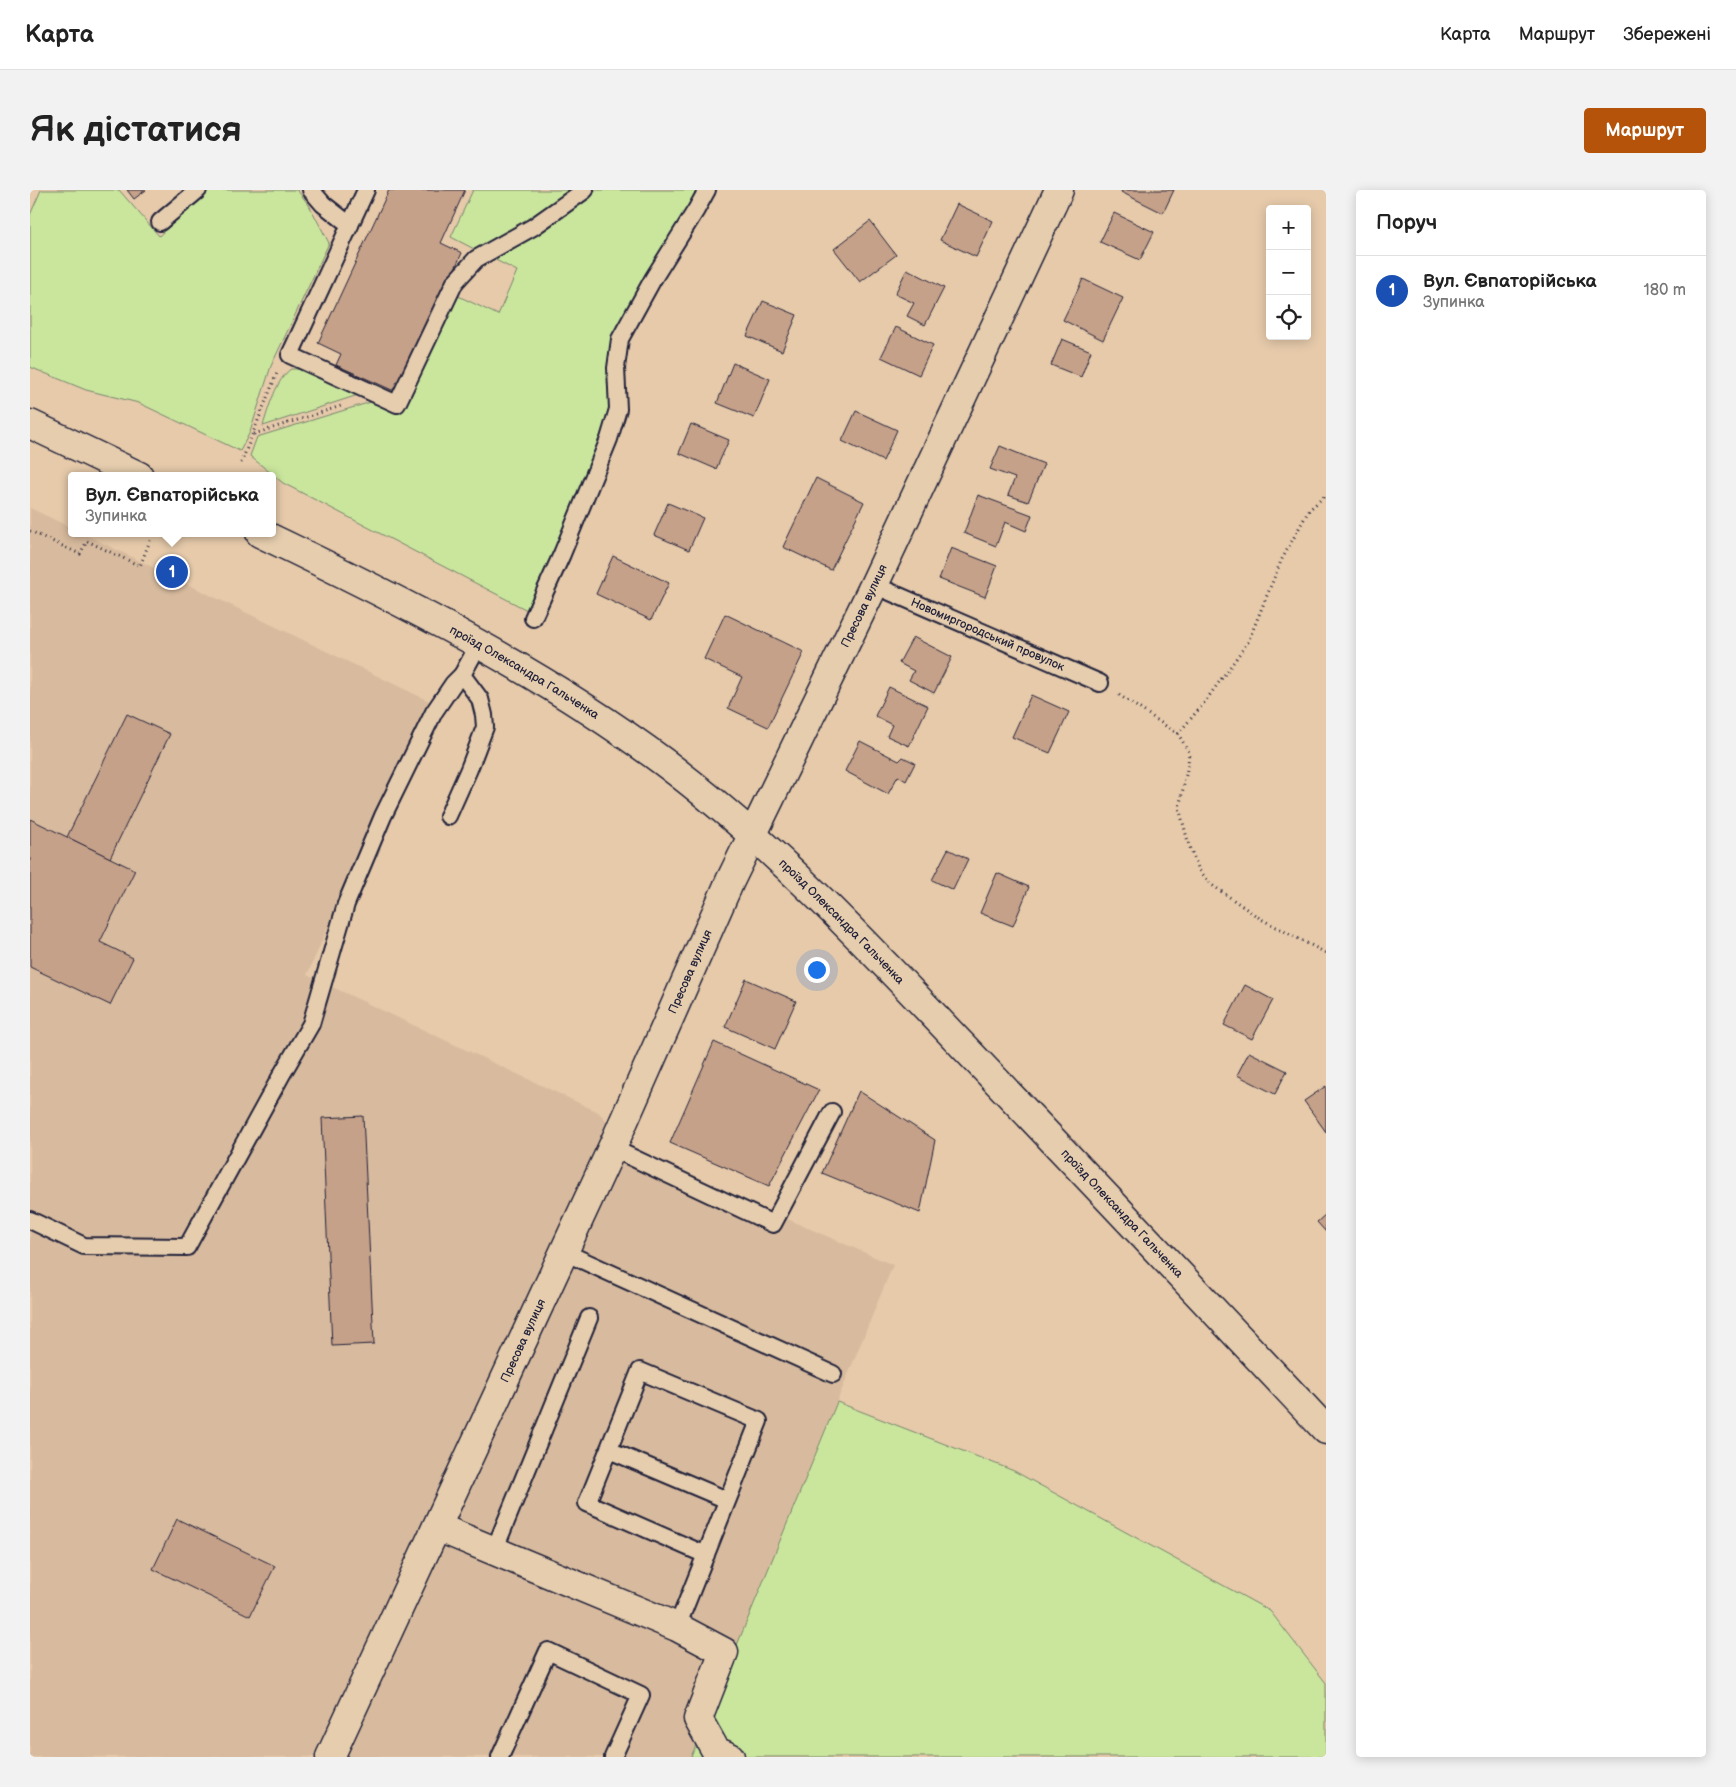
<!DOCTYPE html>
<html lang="uk">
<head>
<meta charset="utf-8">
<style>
  body { margin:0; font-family:"Balsamiq Sans",sans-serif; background:#f2f2f2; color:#222 }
  .controls { position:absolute; right:15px; top:15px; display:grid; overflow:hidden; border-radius:5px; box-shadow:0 2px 12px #0003 }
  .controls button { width:45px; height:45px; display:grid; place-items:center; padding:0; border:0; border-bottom:1px solid #e0e0e0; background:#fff; color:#222; font:25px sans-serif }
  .you { position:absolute; left:786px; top:779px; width:18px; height:18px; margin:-12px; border:4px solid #fff; border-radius:50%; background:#1a73e8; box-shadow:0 0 0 8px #1a73e833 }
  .badge { display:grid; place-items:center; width:32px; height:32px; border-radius:50%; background:#b45309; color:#fff; font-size:16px; font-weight:700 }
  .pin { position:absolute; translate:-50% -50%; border:2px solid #fff; box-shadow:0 1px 5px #0006 }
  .popup { position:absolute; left:38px; top:282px; width:208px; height:65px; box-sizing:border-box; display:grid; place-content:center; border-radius:5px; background:#fff; filter:drop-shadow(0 1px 4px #0005); font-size:16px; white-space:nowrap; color:#767676 }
  .popup b { font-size:19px; color:#222 }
  .popup::after { content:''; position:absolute; left:50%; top:100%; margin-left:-10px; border:10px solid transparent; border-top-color:#fff }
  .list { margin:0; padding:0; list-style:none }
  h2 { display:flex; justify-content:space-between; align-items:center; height:65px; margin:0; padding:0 20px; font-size:21px }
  h2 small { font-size:16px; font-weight:400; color:#767676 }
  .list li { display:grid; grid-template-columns:32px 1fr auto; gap:15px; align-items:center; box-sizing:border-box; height:70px; padding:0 20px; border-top:1px solid #e0e0e0 }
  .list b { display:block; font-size:19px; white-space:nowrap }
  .list p { margin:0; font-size:16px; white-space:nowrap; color:#767676 }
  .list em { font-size:16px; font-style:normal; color:#767676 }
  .icon { flex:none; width:28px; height:28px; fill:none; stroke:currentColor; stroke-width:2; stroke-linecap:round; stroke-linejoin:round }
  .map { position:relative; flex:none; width:1296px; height:1567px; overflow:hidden; border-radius:5px }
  header { display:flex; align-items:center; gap:30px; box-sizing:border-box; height:70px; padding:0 25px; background:#fff; border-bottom:1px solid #e0e0e0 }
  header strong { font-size:24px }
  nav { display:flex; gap:28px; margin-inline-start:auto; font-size:18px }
  .intro { display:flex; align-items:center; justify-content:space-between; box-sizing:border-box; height:120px; padding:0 30px }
  h1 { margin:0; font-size:35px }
  .button { padding:12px 22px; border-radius:5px; background:#b45309; color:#fff; font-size:18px; font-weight:700 }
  main { display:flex; gap:30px; padding:0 30px }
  aside { flex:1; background:#fff; border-radius:5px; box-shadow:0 2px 12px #0003 }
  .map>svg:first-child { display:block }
</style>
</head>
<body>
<header>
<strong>Карта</strong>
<nav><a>Карта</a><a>Маршрут</a><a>Збережені</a></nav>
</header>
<div class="intro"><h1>Як дістатися</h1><a class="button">Маршрут</a></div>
<main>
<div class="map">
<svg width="1296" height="1567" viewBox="0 0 1296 1567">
  <rect width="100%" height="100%" fill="#e6caaa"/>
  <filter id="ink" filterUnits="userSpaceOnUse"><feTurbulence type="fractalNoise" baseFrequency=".02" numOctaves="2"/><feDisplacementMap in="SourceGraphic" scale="10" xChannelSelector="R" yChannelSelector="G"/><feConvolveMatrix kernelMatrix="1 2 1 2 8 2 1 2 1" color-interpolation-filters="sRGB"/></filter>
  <g filter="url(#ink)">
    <path fill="#d8bb9e" d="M0,318L42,338V343H52L399,511L277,785L568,922L613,966L863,1075L661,1567H0Z"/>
    <g fill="#cae69d" stroke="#76846c">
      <path d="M11,0H89L129,46L177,0H267L279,15L299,53L241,176L220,242L210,261L109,213L56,200L0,177V25Z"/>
      <path d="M443,0H671L589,140L581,223L537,337L499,421L253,293L220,266L227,247L341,212L367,224L424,104L468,125L487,81L421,47Z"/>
      <path d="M261,179H269L328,205L233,236C238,219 247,188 261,179Z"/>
      <path d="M807,1212L984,1281L1240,1421L1296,1493V1567H661Z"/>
    </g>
    <g fill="#c6a189" stroke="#22223b">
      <path d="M97,0H116L104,9Z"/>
      <path d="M359,0H435L411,53L432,63L372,194L365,200H362L306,175L311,164L288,153Z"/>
      <path d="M1092,0H1144L1133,23L1091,2Z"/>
      <path d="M927,14L963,31L946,67L910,50Z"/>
      <path d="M1084,23L1124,42L1110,70L1070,52Z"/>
      <path d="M840,31L866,65L830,92L804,59Z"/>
      <path d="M877,79L914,98L895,135L877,126L884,113L865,104Z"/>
      <path d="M1053,89L1093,108L1073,150L1033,130Z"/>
      <path d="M733,111L767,125L752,161L717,146Z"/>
      <path d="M866,137L903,155L889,185L851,167Z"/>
      <path d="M1032,149L1061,161L1051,187L1021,175Z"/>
      <path d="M703,173L740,189L724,228L687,213Z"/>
      <path d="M826,221L867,240L853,271L812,251Z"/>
      <path d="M661,234L699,250L686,279L649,263Z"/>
      <path d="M970,256L1014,274L998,312L978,305L985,288L960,279Z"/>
      <path d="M786,288L834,312L801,380L753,357Z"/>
      <path d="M948,305L1002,325L996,341L975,332L966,356L934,343Z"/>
      <path d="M638,313L673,328L659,360L624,345Z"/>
      <path d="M921,358L967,376L955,407L909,389Z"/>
      <path d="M583,366L639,393L621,430L566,404Z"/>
      <path d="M695,424L774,462L738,537L698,518L712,487L674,469Z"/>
      <path d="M883,447L922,467L904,503L879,490L884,481L869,473Z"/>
      <path d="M859,497L898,516L879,556L857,546L862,535L845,526Z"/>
      <path d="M1001,505L1039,522L1020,563L982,547Z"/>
      <path d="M97,524L140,544L80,668L37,647Z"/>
      <path d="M830,551L869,571L873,567L885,573L876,591L868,586L858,604L815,581Z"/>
      <path d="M0,629L105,680L70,752L103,768L80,815L0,777Z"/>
      <path d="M918,659L938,669L923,700L902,690Z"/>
      <path d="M967,683L999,697L983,736L950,723Z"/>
      <path d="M716,789L766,811L745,859L695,837Z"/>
      <path d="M1215,795L1243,810L1222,849L1194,835Z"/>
      <path d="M684,852L789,900L739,996L640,953Z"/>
      <path d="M1219,862L1257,881L1245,904L1207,885Z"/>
      <path d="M1296,896V942L1274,911Z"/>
      <path d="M829,901L905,950L890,1023L792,983Z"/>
      <path d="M333,926L344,1154L302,1156L292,928Z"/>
      <path d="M1296,1024V1042L1287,1032Z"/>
      <path d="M147,1329L245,1376L220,1426L123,1379Z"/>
    </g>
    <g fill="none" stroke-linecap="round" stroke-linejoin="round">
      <defs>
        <g id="service">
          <path d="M281,0L293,14L320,35"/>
          <path d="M336,0L260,165L367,214L425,92L446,69L503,37L555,0"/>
          <path d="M130,32L168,0"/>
          <path id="s1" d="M844,395L1070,493"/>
          <path d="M503,428L532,364L579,249L588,219L586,178L590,149L623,89L666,20L677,0"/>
          <path d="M418,626L439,579L455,537L454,525L450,509L432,485L449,454"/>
          <path d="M582,958L743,1034L802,922"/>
          <path d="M0,1030L54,1056L157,1057L252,884L281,834L316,714L353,626L404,522L423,494L432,485"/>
          <path d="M534,1062L803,1184"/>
          <path d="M579,1260L697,1310"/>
          <path d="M464,1361L559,1128"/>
          <path d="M647,1437L729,1231L610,1181L557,1313L676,1365"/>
          <path d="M470,1567L518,1461L611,1505L583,1567"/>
        </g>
        <g id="minor">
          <path d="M407,1337L647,1437L694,1462L668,1529L686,1561L700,1567"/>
          <path id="s2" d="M300,1567L582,958L700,691L722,646"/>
        </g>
        <g id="tertiary">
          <path id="s3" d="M722,646L844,395L1029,0"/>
        </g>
        <g id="secondary">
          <path d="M0,234L109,286"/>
          <path id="s4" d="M230,343C370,410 510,480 635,573C744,655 838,756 932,855C1054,982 1175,1111 1296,1240"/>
        </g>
      </defs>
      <use href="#service" stroke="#22223b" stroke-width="20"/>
      <use href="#minor" stroke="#22223b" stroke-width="31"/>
      <use href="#tertiary" stroke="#22223b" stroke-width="31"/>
      <use href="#secondary" stroke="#22223b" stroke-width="31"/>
      <g stroke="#22223b" stroke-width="3" stroke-dasharray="1 4" stroke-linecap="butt">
        <path d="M224,244L314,215"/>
        <path d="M211,273L247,183"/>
        <path d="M0,341L50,364L57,351L110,376L121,348"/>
        <path d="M1089,505L1148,544L1159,562L1158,575L1149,618L1159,655L1169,680L1182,695L1231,729L1296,763"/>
        <path d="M1148,544L1174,513L1218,452L1251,371L1279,320L1296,305"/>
      </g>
      <use href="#service" stroke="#e5cdae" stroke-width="16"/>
      <use href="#minor" stroke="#e5cdae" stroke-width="28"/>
      <use href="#tertiary" stroke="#e5cdae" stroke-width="28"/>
      <use href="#secondary" stroke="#e5cdae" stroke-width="28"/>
    </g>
  </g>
  <g text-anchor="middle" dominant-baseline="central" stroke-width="4" stroke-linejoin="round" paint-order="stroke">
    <g font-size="12" fill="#22223b" stroke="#e5cdae">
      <text stroke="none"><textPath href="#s3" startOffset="256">Пресова вулиця</textPath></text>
      <text stroke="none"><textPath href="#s1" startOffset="124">Новомиргородський провулок</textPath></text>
      <text stroke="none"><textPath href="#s4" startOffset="299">проїзд Олександра Гальченка</textPath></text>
      <text stroke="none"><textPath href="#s4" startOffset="704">проїзд Олександра Гальченка</textPath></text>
      <text stroke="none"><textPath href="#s2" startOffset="864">Пресова вулиця</textPath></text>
      <text stroke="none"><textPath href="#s4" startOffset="1109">проїзд Олександра Гальченка</textPath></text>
      <text stroke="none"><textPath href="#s2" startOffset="459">Пресова вулиця</textPath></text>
    </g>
  </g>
</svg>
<div class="controls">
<button>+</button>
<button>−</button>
<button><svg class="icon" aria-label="locate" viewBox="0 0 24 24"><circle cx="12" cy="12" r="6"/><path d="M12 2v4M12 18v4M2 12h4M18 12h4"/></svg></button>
</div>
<div class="you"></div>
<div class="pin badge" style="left:142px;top:382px;background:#1a4fb4">1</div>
<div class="popup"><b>Вул. Євпаторійська</b>Зупинка</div>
</div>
<aside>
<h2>Поруч<small></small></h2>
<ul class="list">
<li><span class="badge" style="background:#1a4fb4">1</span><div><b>Вул. Євпаторійська</b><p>Зупинка</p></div><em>180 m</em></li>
</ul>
</aside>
</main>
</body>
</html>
